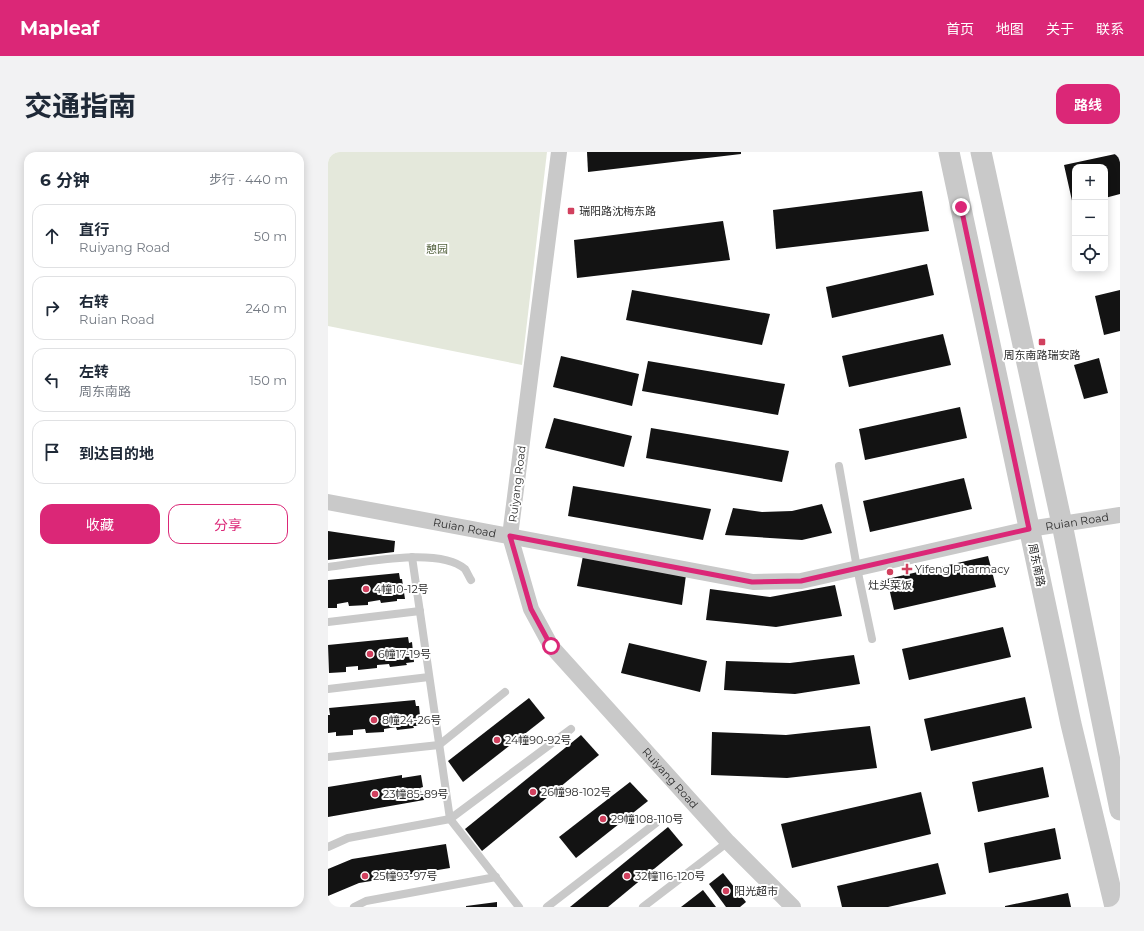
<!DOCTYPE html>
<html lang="zh">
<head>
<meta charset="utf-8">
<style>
  body { margin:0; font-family:Montserrat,"Noto Sans SC",sans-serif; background:#f2f2f3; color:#1f2937 }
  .controls { position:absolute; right:12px; top:12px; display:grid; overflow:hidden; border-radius:8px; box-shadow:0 2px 10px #0003 }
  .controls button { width:36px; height:36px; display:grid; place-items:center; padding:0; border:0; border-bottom:1px solid #e0e1e3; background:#fff; color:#1f2937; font:20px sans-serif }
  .stop { position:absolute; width:12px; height:12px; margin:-9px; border:3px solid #db2777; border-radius:50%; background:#fff }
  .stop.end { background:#db2777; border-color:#fff; box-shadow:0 1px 4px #0008 }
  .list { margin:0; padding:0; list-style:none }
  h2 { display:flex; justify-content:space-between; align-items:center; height:52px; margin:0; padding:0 16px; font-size:17px }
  h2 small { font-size:13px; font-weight:400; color:#747a83 }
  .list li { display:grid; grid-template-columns:26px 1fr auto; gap:12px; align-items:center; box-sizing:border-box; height:64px; margin:0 8px 8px; padding:0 8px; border:1px solid #e0e1e3; border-radius:12px }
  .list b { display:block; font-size:15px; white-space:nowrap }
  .list p { margin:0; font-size:13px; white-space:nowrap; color:#747a83 }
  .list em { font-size:13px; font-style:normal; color:#747a83 }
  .actions { display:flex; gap:8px; padding:12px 16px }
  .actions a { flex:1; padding:9px 0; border:1px solid #db2777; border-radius:12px; text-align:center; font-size:14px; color:#db2777 }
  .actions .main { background:#db2777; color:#fff }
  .icon { flex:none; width:22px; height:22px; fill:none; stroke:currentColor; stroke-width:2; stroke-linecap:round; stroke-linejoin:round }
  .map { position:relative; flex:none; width:792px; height:755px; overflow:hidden; border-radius:12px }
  header { display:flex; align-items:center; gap:24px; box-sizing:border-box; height:56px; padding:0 20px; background:#db2777; color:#fff }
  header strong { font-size:19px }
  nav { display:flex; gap:22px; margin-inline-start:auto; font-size:14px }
  .intro { display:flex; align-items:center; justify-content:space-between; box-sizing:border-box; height:96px; padding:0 24px }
  h1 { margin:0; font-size:28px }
  .button { padding:10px 18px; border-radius:12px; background:#db2777; color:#fff; font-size:14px; font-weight:700 }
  main { display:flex; gap:24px; padding:0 24px }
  aside { flex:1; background:#fff; border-radius:12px; box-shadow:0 2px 10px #0003 }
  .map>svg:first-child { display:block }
</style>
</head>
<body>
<header>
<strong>Mapleaf</strong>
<nav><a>首页</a><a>地图</a><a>关于</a><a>联系</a></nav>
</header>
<div class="intro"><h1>交通指南</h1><a class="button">路线</a></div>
<main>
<aside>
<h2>6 分钟<small>步行 · 440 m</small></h2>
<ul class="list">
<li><svg class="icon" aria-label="ahead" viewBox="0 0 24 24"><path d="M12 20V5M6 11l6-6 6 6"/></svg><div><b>直行</b><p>Ruiyang Road</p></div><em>50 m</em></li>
<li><svg class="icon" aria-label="right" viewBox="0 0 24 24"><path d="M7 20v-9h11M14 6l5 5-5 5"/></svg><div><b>右转</b><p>Ruian Road</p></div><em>240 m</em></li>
<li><svg class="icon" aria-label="left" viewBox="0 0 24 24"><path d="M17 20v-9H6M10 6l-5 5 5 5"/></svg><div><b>左转</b><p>周东南路</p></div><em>150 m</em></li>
<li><svg class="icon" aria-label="arrive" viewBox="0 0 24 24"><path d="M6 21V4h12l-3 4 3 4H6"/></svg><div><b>到达目的地</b></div></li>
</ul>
<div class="actions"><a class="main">收藏</a><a>分享</a></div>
</aside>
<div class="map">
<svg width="792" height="755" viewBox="0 0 792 755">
  <rect width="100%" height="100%" fill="#fff"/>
  <path fill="#e4e8db" d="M0,0H219L194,213L0,174Z"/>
  <g fill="#131313">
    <path d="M259,0H413V2L260,20Z"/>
    <path d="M792,1V42L777,46V15H747V53H745L736,13Z"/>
    <path d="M594,39L601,79L448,97L445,58Z"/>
    <path d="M395,69L402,108L249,126L246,88Z"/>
    <path d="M599,112L606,143L504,166L498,135Z"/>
    <path d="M304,138L442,162L434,193L298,168Z"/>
    <path d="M792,138V179L776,183L767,144Z"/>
    <path d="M615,182L623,213L521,235L514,204Z"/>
    <path d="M233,204L311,222L304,254L225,235Z"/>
    <path d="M771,206L780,241L756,247L746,213Z"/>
    <path d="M320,209L457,232L450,263L314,239Z"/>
    <path d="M632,255L639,286L537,308L531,277Z"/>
    <path d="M226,266L304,284L296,315L217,296Z"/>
    <path d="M323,276L461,299L454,330L318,306Z"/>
    <path d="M636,326L644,357L542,380L535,349Z"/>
    <path d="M245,334L383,357L375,388L240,364Z"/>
    <path d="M494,352L504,381L474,388L397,383L405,356L434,360L464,359Z"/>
    <path d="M0,379L67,389L66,400L0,408Z"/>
    <path d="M255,404L358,423L354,453L249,434Z"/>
    <path d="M660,404L668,435L566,458L559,427Z"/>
    <path d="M71,421L72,427H74L77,447H69V449L53,451L52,448L40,450V453L21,454L20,450L9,452V456H0V428Z"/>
    <path d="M507,433L514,464L448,475L378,468L382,437L442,445Z"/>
    <path d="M675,475L683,505L581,528L574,497Z"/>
    <path d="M80,485L81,491L84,490L86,510L78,511L79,513L62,515L61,512L49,513V516L30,518V514L18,515V520L1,521L0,493Z"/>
    <path d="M301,491L379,509L372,540L293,521Z"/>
    <path d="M526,503L532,532L467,542L396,538L398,509L462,511Z"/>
    <path d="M697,545L704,576L603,599L596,567Z"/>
    <path d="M201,546L217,566L135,630L120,609Z"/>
    <path d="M87,548L88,554H91L93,574H85L86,576L69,578L68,575L56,577V580L38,581L37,577L25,578V583L8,584V580L0,581V563H2L1,556Z"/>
    <path d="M542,574L549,616L459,626L383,623L384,580L458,583Z"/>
    <path d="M253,583L271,603L154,699L137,677Z"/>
    <path d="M715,615L721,645L650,660L644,630Z"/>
    <path d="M74,623V626L93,623L95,635L92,636L96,648L0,665V635Z"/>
    <path d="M302,630L320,649L248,706L231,685Z"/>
    <path d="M593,640L603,682L464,716L453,672Z"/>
    <path d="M340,675L355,693L280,755H242Z"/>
    <path d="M727,676L733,707L661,721L656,691Z"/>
    <path d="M118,692L122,716L31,731L0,744V717L24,707Z"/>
    <path d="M610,711L618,742L560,755H514L509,734Z"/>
    <path d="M395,721L418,750L412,755H398L381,732Z"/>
    <path d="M375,738L388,755H353Z"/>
    <path d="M740,741L743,755H677V754Z"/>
    <path d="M169,750V755H138V754Z"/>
  </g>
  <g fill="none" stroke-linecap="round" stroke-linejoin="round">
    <g stroke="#c9c9c9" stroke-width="8">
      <path d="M511,314L529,416L544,487"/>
      <path d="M84,405L122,667L191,755"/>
      <path d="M0,415C33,411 111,394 137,417C139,420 141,425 143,428"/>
      <path d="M0,470L92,459"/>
      <path d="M0,537L101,525"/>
      <path d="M0,605L111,593L177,540"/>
      <path d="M0,695L20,686L122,667L243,577"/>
      <path d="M26,755L38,749L168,725"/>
      <path d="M219,755L328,671"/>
      <path d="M315,755L400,690"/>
    </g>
    <g stroke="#c9c9c9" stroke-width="16">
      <path id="s1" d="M231,0L182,384L203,457L223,494L400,690L465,755"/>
      <path id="s2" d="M0,350L425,430L473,429L701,377L792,363"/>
    </g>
    <g stroke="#c9c9c9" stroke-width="21">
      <path d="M621,0L743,572L787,755"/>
      <path d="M653,0L734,372L792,658"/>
    </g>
  </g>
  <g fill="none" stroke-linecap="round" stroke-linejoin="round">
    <path stroke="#db2777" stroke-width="5" d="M223,494L203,457L182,384L424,430L473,429L701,377L633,55"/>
  </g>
  <g fill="#d1405e" stroke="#fff" stroke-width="1.5">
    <rect x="239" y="55" width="8" height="8" rx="2"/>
    <rect x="710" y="186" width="8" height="8" rx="2"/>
    <path d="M577 411h4v4h4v4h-4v4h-4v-4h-4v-4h4z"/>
    <circle cx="562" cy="420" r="4"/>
    <circle cx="38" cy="437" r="4"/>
    <circle cx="42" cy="502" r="4"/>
    <circle cx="46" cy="568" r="4"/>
    <circle cx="169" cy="588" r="4"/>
    <circle cx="205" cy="640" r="4"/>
    <circle cx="47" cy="642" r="4"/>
    <circle cx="275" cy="667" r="4"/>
    <circle cx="37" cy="724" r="4"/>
    <circle cx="299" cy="724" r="4"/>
    <circle cx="398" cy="739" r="4"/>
  </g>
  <g text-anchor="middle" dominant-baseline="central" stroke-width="4" stroke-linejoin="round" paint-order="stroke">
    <g font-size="11" fill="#2c2c2c" stroke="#fff" text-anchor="start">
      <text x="251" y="59">瑞阳路沈梅东路</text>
      <text x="714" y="203" text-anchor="middle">周东南路瑞安路</text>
      <text x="587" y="417">Yifeng Pharmacy</text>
      <text x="562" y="433" text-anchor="middle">灶头菜饭</text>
      <text x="46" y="437">4幢10-12号</text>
      <text x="50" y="502">6幢17-19号</text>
      <text x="54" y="568">8幢24-26号</text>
      <text x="177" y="588">24幢90-92号</text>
      <text x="213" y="640">26幢98-102号</text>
      <text x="55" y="642">23幢85-89号</text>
      <text x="283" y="667">29幢108-110号</text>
      <text x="45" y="724">25幢93-97号</text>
      <text x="307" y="724">32幢116-120号</text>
      <text x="406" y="739">阳光超市</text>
    </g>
    <g font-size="11" fill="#54623f" stroke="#fff">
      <text x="109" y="97">憩园</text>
    </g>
    <g font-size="11" fill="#2c2c2c" stroke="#fff">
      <text transform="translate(189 332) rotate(-83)">Ruiyang Road</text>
      <text stroke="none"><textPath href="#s2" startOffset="763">Ruian Road</textPath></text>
      <text stroke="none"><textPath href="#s2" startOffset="139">Ruian Road</textPath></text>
      <text transform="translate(709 413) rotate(78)">周东南路</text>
      <text stroke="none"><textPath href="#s1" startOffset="683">Ruiyang Road</textPath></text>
    </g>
  </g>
</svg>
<div class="controls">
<button>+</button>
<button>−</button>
<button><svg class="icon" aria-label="locate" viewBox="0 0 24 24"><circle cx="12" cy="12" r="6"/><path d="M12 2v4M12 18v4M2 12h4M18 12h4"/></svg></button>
</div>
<div class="stop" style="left:223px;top:494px"></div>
<div class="stop end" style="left:633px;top:55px"></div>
</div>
</main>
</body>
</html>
